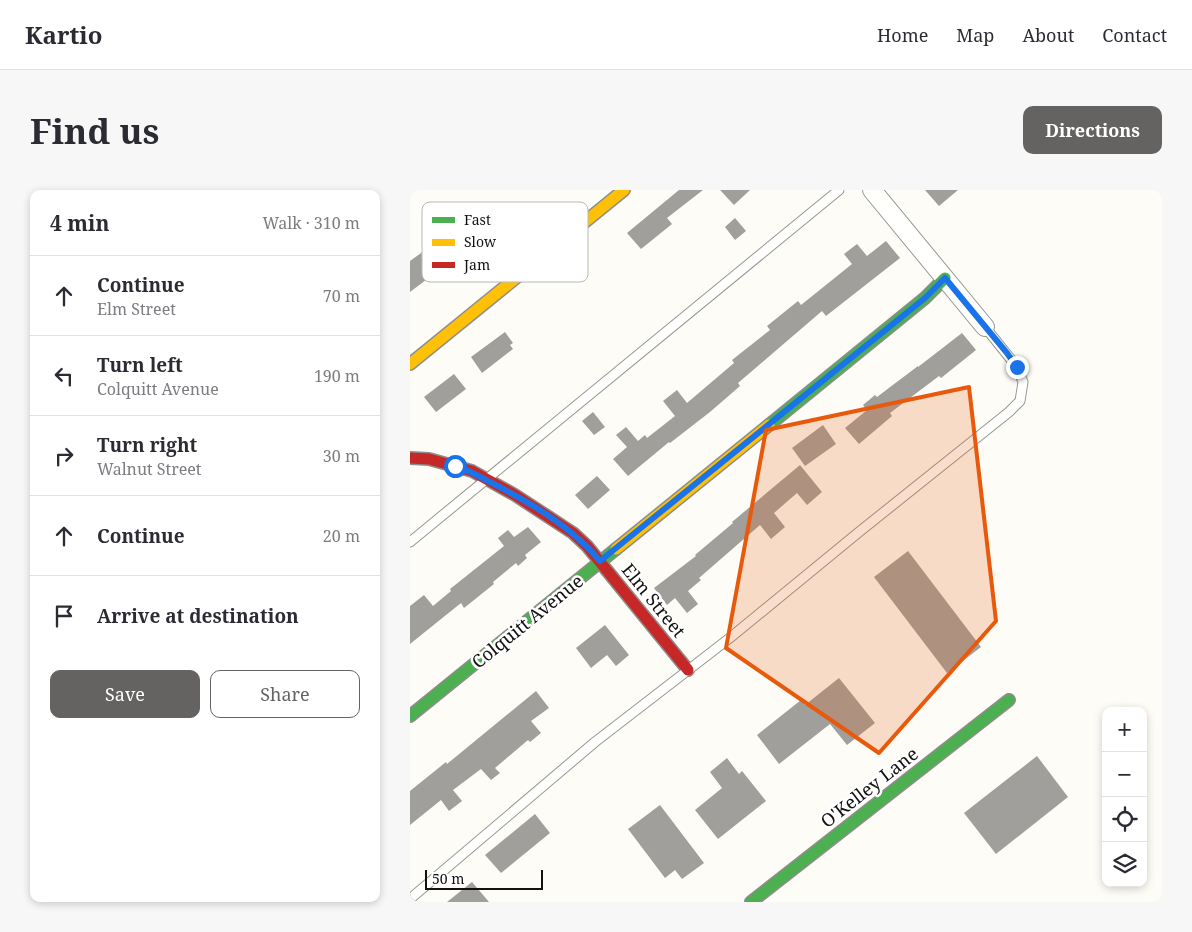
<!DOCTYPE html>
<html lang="en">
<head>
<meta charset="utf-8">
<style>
  body { margin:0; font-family:"Noto Serif",serif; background:#f7f7f7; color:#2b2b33 }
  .controls { position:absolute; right:15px; bottom:15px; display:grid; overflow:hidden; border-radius:10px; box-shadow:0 2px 8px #0003 }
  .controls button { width:45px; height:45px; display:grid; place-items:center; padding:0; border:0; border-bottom:1px solid #e1e1e2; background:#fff; color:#2b2b33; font:25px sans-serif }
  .scale { position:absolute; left:15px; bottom:12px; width:118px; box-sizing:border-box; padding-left:5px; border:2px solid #111; border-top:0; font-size:14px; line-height:18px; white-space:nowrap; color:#111; -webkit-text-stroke:4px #fff; paint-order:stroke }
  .stop { position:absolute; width:15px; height:15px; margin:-11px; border:4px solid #1a73e8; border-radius:50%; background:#fff }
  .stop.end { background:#1a73e8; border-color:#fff; box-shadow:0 1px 5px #0008 }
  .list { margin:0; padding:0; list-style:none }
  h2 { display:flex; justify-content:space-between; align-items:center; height:65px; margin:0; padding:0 20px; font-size:21px }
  h2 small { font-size:16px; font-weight:400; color:#7c7c81 }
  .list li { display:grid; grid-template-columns:32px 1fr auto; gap:15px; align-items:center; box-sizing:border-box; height:80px; padding:0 20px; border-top:1px solid #e1e1e2 }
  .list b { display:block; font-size:19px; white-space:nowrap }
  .list p { margin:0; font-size:16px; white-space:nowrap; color:#7c7c81 }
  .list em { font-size:16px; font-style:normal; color:#7c7c81 }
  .actions { display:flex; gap:10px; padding:15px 20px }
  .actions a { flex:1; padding:11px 0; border:1px solid #646362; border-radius:10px; text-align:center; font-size:18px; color:#646362 }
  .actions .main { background:#646362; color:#fff }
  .icon { flex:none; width:28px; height:28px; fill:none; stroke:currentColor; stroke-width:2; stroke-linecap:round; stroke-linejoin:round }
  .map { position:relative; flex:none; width:752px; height:712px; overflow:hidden; border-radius:10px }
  header { display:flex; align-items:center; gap:30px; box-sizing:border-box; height:70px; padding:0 25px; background:#fff; border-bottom:1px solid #e1e1e2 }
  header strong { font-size:24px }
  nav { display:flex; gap:28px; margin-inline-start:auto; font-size:18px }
  .intro { display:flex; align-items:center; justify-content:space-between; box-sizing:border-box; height:120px; padding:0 30px }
  h1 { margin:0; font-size:35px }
  .button { padding:12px 22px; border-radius:10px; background:#646362; color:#fff; font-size:18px; font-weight:700 }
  main { display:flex; gap:30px; padding:0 30px }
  aside { flex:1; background:#fff; border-radius:10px; box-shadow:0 2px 8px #0003 }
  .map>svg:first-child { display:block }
</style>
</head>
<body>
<header>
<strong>Kartio</strong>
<nav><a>Home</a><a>Map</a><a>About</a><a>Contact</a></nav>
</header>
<div class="intro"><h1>Find us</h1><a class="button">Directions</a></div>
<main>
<aside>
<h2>4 min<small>Walk · 310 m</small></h2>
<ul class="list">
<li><svg class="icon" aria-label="ahead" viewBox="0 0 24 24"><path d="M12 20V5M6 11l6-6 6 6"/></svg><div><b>Continue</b><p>Elm Street</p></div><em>70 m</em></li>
<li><svg class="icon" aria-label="left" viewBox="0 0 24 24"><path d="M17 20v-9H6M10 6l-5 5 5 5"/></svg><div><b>Turn left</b><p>Colquitt Avenue</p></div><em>190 m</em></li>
<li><svg class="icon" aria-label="right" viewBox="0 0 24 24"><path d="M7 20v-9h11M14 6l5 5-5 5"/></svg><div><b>Turn right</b><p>Walnut Street</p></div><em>30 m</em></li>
<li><svg class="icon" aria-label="ahead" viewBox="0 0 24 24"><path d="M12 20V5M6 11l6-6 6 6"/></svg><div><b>Continue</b></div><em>20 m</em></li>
<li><svg class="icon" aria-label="arrive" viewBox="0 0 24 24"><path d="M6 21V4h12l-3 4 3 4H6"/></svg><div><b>Arrive at destination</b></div></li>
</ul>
<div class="actions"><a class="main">Save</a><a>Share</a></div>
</aside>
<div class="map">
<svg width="752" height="712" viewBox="0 0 752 712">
  <rect width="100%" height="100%" fill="#fdfcf7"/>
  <g fill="#a19f9c">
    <path d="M269,0H293L257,28L262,34L231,59L217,43Z"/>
    <path d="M310,0H340L324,15Z"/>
    <path d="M515,0H548L529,16Z"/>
    <path d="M325,28L336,41L325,50L315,37Z"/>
    <path d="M476,51L490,68L416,126L412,121L328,193L330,196L300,222L260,253L259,252L218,286L203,269L217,257L206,245L216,237L228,251L235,245L237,248L265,226L253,211L267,200L277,213L324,173L322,170L360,140L357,136L388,111L391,115L442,74L434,64L447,54L457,66Z"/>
    <path d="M18,58L33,77L0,102V71Z"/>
    <path d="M95,142L103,153L100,155L103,159L72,183L61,167Z"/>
    <path d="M552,143L566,160L531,188L529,186L480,223L482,226L449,254L435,238L457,220L453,215L465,205L467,207L508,176V177Z"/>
    <path d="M44,184L56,199L26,222L14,207Z"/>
    <path d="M183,222L195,237L184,245L172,231Z"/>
    <path d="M413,235L426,254L395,276L382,258Z"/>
    <path d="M390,275L412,302L397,315L387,303L364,323L375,337L361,349L350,335L289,388L291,390L278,401L288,414L277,423L265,408L257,415L244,398L286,366L285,365L323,333L322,332Z"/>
    <path d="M187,286L200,300L178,319L165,305Z"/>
    <path d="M118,337L131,352L115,365L117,368L108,376L106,373L83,392L84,394L54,418L51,413L0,454V416L14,405L23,416L41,401L40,399L94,356L88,348L98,340L104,347Z"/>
    <path d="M498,361L571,457L537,483L464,387Z"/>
    <path d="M195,435L219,465L206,476L197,465L181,478L166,458Z"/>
    <path d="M429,488L465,533L437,555L420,534L369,574L347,545L391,510L395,515Z"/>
    <path d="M126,501L139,518L121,531L131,543L120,552L118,550L85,578L90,583L81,590L71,579L43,600L52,611L39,621L31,610L0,635V601L36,572L37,574Z"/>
    <path d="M627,566L658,607L586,664L554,623Z"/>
    <path d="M317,568L329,584L332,581L356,611L308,649L285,620L312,598L300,582Z"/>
    <path d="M250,615L294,673L272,689L265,680L255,688L218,639Z"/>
    <path d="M125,624L140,643L91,683L75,665Z"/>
    <path d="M62,692L79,712H37Z"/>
  </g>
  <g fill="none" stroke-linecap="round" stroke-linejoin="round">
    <defs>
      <g id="lane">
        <path d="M0,352L429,0"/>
        <path d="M0,709L185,552L321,447L449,342L599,222L610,211L613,192L607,177L575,137"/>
      </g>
      <path id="street" d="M462,0L575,137"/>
      <g id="fast">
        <path d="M359,235L515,108L535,88"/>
        <path d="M0,526L206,359"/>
        <path d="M341,712L599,510"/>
      </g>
      <g id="slow">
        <path d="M0,174L214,0"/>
        <path d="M206,359L359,235"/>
      </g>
      <path id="jam" d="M0,268L19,269L62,281L105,305L163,343L177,356L278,480"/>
    </defs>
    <use href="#lane" stroke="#979795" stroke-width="11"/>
    <use href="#street" stroke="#979795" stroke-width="20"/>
    <use href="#fast" stroke="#8e8d8b" stroke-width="14"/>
    <use href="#slow" stroke="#8e8d8b" stroke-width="14"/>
    <use href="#jam" stroke="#8e8d8b" stroke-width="14"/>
    <use href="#lane" stroke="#fffffe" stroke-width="9"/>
    <use href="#street" stroke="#fffffe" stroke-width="18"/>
    <use href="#fast" stroke="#4caf50" stroke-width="11"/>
    <use href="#slow" stroke="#ffc107" stroke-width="11"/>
    <use href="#jam" stroke="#c62828" stroke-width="11"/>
  </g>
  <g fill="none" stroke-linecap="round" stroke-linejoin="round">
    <path stroke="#1a73e8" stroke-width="6" d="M45,276C59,280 70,287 84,294C122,314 162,337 190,371L515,108L535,88L597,163L607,177"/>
  </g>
  <path fill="#e8590c" fill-opacity="0.2" stroke="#e8590c" stroke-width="4" stroke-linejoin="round" d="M559,197L586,431L469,563L316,458L356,240Z"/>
  <g text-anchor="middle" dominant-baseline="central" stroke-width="5" stroke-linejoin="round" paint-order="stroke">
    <g font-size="18" fill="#111" stroke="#fff">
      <text transform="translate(244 410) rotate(51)">Elm Street</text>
      <text transform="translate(117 431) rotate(-39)">Colquitt Avenue</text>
      <text transform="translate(459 597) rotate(-38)">O'Kelley Lane</text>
    </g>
  </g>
  <rect x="12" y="12" width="166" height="80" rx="8" fill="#fff" stroke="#b8b8b8" stroke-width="1"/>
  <rect x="22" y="27" width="23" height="6" fill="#4caf50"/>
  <rect x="22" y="49" width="23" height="7" fill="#ffc107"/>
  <rect x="22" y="72" width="23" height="6" fill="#c62828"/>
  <g font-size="14" fill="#111">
    <text x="54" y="35">Fast</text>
    <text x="54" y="57">Slow</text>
    <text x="54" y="80">Jam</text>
  </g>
</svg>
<div class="controls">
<button>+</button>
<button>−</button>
<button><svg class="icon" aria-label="locate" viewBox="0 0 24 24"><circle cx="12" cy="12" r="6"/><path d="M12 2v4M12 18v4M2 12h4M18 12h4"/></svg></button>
<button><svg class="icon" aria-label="layers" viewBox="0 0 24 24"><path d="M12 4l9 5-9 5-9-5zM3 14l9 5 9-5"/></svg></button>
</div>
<div class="scale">50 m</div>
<div class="stop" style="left:45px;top:276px"></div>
<div class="stop end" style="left:607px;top:177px"></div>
</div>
</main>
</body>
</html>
